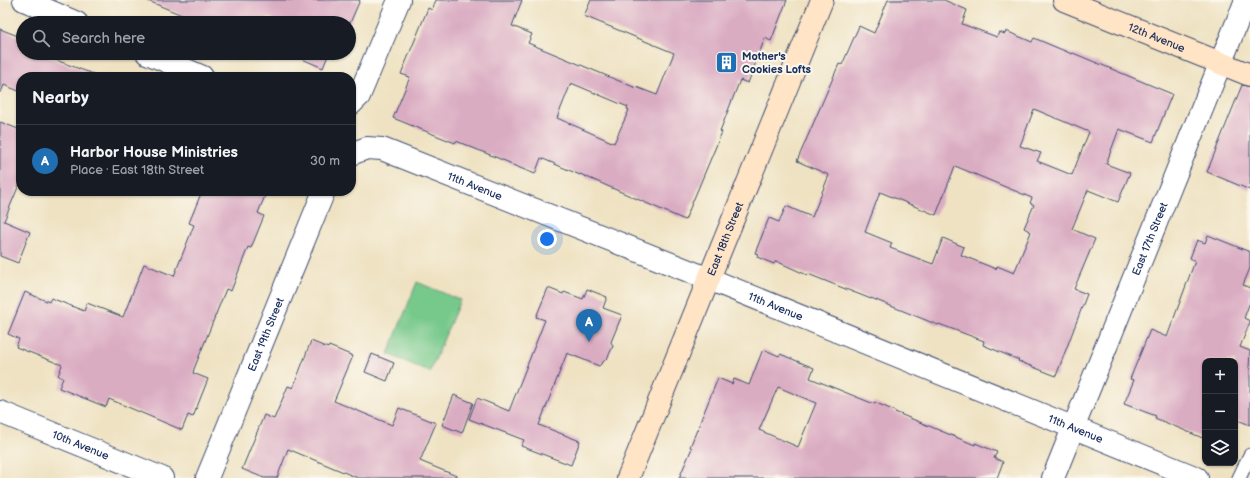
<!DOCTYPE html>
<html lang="en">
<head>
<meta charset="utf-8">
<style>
  body { margin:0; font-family:"Balsamiq Sans",sans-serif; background:#20242c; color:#f1f3f6 }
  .controls { position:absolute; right:12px; bottom:12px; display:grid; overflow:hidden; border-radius:8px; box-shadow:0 1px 3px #0004 }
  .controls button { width:36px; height:36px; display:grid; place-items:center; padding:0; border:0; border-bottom:1px solid #363941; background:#171b24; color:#f1f3f6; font:20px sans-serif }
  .you { position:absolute; left:547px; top:239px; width:14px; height:14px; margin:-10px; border:3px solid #fff; border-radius:50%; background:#1a73e8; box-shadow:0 0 0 6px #1a73e833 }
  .badge { display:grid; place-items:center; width:26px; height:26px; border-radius:50%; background:#1f6fb2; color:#fff; font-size:13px; font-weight:700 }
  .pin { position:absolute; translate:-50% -33px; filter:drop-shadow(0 1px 2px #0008) }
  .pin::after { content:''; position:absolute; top:21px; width:14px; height:12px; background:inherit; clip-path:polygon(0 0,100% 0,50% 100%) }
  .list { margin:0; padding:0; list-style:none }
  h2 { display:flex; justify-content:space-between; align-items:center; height:52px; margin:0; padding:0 16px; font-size:17px }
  h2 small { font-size:13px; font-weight:400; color:#9ea1a6 }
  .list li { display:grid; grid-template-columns:26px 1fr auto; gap:12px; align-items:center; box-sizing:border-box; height:72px; padding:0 16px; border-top:1px solid #363941 }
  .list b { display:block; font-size:15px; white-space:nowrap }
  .list p { margin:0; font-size:13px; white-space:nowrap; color:#9ea1a6 }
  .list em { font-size:13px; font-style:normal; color:#9ea1a6 }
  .icon { flex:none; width:22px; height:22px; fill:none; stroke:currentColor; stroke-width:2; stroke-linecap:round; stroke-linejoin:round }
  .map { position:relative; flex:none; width:1250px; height:478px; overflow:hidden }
  .search { position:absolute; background:#171b24; box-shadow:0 1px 3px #0004; left:16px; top:16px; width:340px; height:44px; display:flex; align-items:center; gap:10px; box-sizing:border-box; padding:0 14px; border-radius:22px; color:#9ea1a6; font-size:15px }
  .panel { position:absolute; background:#171b24; box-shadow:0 1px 3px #0004; left:16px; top:72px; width:340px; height:124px; border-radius:16px }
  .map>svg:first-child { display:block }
</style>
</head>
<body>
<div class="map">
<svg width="1250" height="478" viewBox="0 0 1250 478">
  <rect width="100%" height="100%" fill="#fbf7ec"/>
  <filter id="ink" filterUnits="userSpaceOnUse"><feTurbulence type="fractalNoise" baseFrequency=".025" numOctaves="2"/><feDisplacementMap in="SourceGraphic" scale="8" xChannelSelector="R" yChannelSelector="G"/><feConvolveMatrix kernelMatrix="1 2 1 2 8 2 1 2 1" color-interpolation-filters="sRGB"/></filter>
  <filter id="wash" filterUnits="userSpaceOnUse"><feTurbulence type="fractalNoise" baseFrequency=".012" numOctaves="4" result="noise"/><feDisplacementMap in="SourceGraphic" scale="16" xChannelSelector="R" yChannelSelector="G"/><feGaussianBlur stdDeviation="0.9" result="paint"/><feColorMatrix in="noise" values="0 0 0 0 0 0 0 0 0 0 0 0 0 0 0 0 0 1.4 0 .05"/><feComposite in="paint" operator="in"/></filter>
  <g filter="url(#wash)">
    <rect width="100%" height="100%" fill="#efe2c2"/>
    <path fill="#77c98b" stroke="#497c74" d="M417,282L460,300L430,372L388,354Z"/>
    <g id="blocks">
      <g fill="#daacc2" fill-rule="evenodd">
        <path d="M146,0H360L350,23H283L268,17L265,23H201Z"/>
        <path d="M436,0H522L512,26L532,34L528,43L636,88V87L657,95L674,53L584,16L591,0H787L771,41L765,38L748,83L740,80L720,131L722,132L685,220L580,174V175L541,158L535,174L510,164V163L456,141L455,143L393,118L410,77L401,74L428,8L432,10ZM571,83L628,107L627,109L629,110L614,143L557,118Z"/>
        <path d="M888,0H944L967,10L962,24L997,37L999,32L1005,34L1006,31L1032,42L1034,38L1072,54L1073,53L1172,94L1153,142L1119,129L1106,164L1130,173L1118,202L1088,190L1072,229L1095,239L1074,289L1087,294L1056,376L1018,361L1019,360L983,345L984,341L939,324L938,325L871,298V299L843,288L808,274L807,275L776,261L774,264L757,257L758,254L755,253L769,218L779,222L786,206L812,217L829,175L797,161L839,64L842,65L859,26L874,33ZM1034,109L1089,132L1072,175L1037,161L1041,153L1020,146ZM955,166L1032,198L1030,203L1034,205L1024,228L1031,232L1014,273L997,266L996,269L961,255L964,247L943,238L933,264L890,248L892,243L865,232L880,192L936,215Z"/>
        <path d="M0,29L23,38L19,46L23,48V53H37L96,75V77H21V92L4,85L1,92H0Z"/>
        <path d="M294,53H329L323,68L293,55Z"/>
        <path d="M1242,85L1250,87V190L1207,172Z"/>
        <path d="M0,122L21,130V180L4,221L30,232L18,263L0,256Z"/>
        <path d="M202,191H267L258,213L264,216L251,248L248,247L231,291L226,289L194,369L193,373L208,379L193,417L188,415L182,430L109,399L106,407L59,388L63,378L58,376L62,365L16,347L19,339L8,334L25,292L49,302L51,298L84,311L87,303L123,317L144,264L174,276L194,225L189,223Z"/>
        <path d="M1208,235L1250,252V268L1243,285L1250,288V302L1244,318L1250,321V322L1240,347L1250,351L1249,368L1250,369V425L1235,419V361H1205V439L1155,418L1156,416L1124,404L1134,380L1130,379L1150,330L1167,337L1195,261L1190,258L1197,240L1205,243Z"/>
        <path d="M548,288L563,294L564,292L583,299L587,289L607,297L603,308L622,315L611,342L613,346L608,357L599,366L567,353L539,425L580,441L571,465L521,446L524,440L469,419L477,398L509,411L545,320L536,317Z"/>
        <path d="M311,341L328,348L329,346L353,356L334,401L392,425L399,408L436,423L420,461L459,477V478H358L288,449L277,478H264L242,469L264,415L274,419L288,386L293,388Z"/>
        <path d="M763,349L779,356L780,354L814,368L810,378L874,404V402L895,411V412L975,445V443L997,452L994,458L1003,462L997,478H679L692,448L690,447L718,378L732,384L734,379L749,385ZM778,387L816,403L798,447L759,430Z"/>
        <path d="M372,354L394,363L387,381L365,372Z"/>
        <path d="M454,395L473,403L462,433L442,425Z"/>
      </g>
    </g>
  </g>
  <g filter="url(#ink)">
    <use href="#blocks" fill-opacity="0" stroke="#3b4a6d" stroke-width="1"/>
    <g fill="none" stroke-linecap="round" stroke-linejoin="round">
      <defs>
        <path id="lane" d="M1239,478L1250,455"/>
        <g id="street">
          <path d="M24,0L77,23"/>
          <path d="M147,53L203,77"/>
          <path d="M351,104L359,96L399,0"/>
          <path id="s1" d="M351,154L367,148L382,149L709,279L1197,478"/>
          <path id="s2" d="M0,412L162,478"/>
          <path id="s3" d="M207,478L324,191"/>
          <path id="s4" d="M1053,478L1246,0"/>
        </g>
        <g id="secondary">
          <path id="s5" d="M1064,0L1250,75"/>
          <path id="s6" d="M628,478L822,0"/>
        </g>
      </defs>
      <use href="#lane" stroke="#3b4a6d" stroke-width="15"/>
      <use href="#street" stroke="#3b4a6d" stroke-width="24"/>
      <use href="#secondary" stroke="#3b4a6d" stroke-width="24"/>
      <use href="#lane" stroke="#fff" stroke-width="13"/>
      <use href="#street" stroke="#fff" stroke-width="22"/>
      <use href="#secondary" stroke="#ffe4c6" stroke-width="22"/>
    </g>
  </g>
  <defs>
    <symbol id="building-square" viewBox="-11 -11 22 22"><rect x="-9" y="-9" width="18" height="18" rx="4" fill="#1f6fb2" stroke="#fbf7ec"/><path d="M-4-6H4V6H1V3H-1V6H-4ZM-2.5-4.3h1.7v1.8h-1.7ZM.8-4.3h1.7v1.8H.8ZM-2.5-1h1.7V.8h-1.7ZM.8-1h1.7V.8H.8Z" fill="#fff"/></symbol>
  </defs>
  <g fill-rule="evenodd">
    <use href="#building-square" x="714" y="50" width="25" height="25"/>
  </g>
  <g text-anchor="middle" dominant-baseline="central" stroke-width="4" stroke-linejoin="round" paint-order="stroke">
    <g font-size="11" fill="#1b2f5e" stroke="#fbf7ec">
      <text stroke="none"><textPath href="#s5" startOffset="100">12th Avenue</textPath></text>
      <text stroke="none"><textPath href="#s1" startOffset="132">11th Avenue</textPath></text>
      <text stroke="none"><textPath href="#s6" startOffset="258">East 18th Street</textPath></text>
      <text stroke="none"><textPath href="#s4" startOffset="258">East 17th Street</textPath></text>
      <text stroke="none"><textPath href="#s1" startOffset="456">11th Avenue</textPath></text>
      <text stroke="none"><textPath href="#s3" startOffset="155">East 19th Street</textPath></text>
      <text stroke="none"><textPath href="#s1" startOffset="780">11th Avenue</textPath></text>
      <text stroke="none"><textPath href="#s2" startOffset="87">10th Avenue</textPath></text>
    </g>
    <g font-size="11" font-weight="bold" fill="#1b2f5e" stroke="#fbf7ec" text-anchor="start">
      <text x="742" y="56">Mother's<tspan x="742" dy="13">Cookies Lofts</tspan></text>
    </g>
  </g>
</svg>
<div class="controls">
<button>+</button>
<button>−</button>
<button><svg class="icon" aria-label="layers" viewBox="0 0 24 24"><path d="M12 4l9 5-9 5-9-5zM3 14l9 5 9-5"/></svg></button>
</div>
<div class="you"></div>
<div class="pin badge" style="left:589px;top:342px">A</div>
<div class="search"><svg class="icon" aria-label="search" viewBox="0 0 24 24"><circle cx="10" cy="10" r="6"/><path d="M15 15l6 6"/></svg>Search here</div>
<section class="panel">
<h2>Nearby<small></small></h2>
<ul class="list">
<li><span class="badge">A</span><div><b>Harbor House Ministries</b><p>Place · East 18th Street</p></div><em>30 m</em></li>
</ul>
</section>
</div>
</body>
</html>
